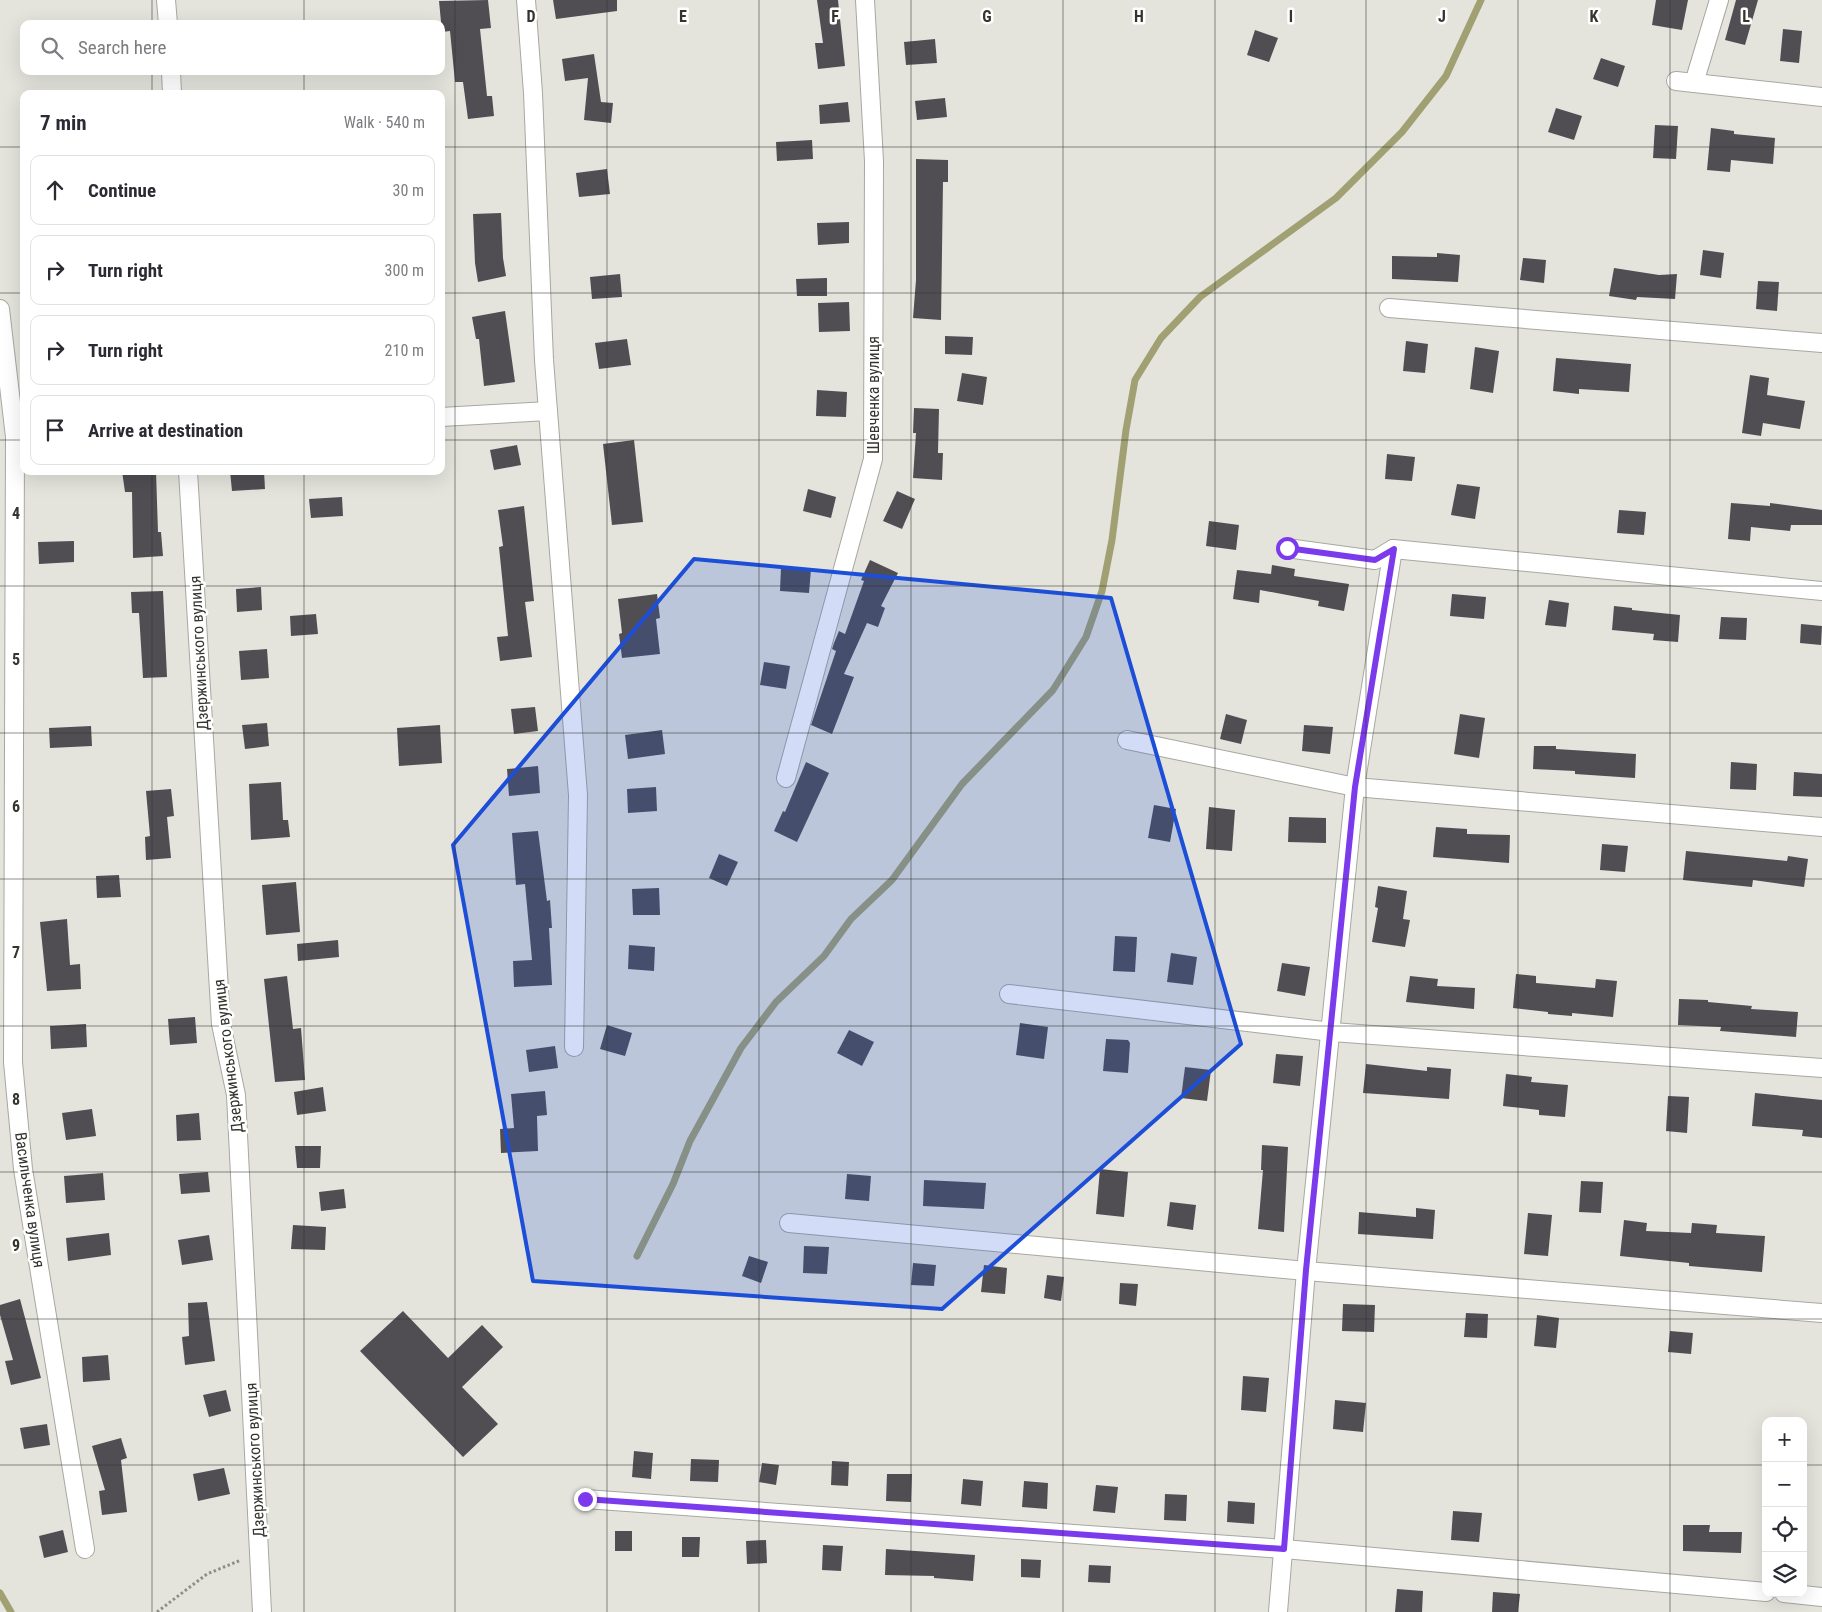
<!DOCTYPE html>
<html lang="en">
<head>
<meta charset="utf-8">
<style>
  body { margin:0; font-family:"Roboto Condensed",sans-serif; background:#f7f7f7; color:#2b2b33 }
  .controls { position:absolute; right:15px; bottom:15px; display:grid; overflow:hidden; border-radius:10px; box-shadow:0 5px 20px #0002 }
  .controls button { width:45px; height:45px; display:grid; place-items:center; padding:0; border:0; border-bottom:1px solid #e1e1e2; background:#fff; color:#2b2b33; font:25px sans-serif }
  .stop { position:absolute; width:15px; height:15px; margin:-11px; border:4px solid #7c3aed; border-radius:50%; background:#fff }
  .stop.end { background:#7c3aed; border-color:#fff; box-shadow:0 1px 5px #0008 }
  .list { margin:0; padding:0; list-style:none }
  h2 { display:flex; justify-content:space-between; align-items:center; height:65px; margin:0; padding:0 20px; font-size:21px }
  h2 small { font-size:16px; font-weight:400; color:#7c7c81 }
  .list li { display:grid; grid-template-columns:32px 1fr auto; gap:15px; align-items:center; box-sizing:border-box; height:70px; margin:0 10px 10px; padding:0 10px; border:1px solid #e1e1e2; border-radius:10px }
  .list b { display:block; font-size:19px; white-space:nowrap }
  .list em { font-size:16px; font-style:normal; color:#7c7c81 }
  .icon { flex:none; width:28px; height:28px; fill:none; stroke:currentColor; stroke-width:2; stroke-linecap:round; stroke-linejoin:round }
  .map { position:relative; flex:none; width:1822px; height:1612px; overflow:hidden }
  .search { position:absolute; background:#fff; box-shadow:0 5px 20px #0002; left:20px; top:20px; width:425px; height:55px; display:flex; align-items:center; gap:12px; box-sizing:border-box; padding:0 18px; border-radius:10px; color:#7c7c81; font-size:19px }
  .panel { position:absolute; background:#fff; box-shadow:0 5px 20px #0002; left:20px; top:90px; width:425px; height:385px; border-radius:10px }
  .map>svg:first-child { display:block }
</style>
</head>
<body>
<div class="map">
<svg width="1822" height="1612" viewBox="0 0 1822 1612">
  <rect width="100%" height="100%" fill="#e4e4dd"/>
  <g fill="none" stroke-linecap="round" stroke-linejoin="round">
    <g stroke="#a0a073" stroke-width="7">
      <path d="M637,1256L673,1184L690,1141L741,1048L776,1002L824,956L851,919L892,880L962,784L1053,690L1086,637L1102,591L1112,540L1126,430L1135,380L1161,338L1200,297L1336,198L1402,132L1446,76L1481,0"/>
      <path d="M0,1593L11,1612"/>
    </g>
  </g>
  <g fill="#504e53">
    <path d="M488,0L491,28L480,29L487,96H492L494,116L468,119L463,82H455L450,31L442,32L439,1Z"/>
    <path d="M553,0H617V11L556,19Z"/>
    <path d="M817,0H838L845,66L818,69L815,43H823Z"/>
    <path d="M1656,0H1688L1682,30L1652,25Z"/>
    <path d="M1736,0H1758L1745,45L1725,40Z"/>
    <path d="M1783,29L1802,31L1799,63L1780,61Z"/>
    <path d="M1255,30L1278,38L1269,62L1247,55Z"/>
    <path d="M935,39L937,63L906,65L904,42Z"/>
    <path d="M594,54L601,102L613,103L611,123L584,120L588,78L565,81L562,59Z"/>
    <path d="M1601,58L1625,66L1618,87L1593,79Z"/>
    <path d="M945,98L947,117L917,120L915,101Z"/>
    <path d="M848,102L850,122L820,124L819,105Z"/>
    <path d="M1556,108L1582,116L1574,140L1548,132Z"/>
    <path d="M1655,125L1678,126L1676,159L1653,158Z"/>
    <path d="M1711,128L1734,131V134L1775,138L1773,164L1731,160L1730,172L1707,170Z"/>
    <path d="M812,140L813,159L777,161L776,142Z"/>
    <path d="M916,159L948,160V182H943L941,320L913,318L916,280Z"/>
    <path d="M607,169L610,194L579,197L576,173Z"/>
    <path d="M501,213L503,258L506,276L478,282L475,263L473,214Z"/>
    <path d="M849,222V243L818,245L817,223Z"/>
    <path d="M1703,250L1724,253L1721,278L1700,275Z"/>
    <path d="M1437,253L1460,255L1458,282L1392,279V256L1437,257Z"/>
    <path d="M1523,258L1546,260L1544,283L1520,280Z"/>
    <path d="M1614,268L1659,275L1677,274L1675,299L1637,297L1636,300L1609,296Z"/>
    <path d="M620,274L622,297L592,299L590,277Z"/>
    <path d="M827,278V296H797L796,279Z"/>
    <path d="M1758,281L1779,282L1777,311L1756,309Z"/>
    <path d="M849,302L850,331L819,332L818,303Z"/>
    <path d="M505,311L515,382L484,386L479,339H476L472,317Z"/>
    <path d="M945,336L973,337L972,355L945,354Z"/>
    <path d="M627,339L631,365L599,369L595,343Z"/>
    <path d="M1406,341L1428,344L1425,373L1403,371Z"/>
    <path d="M1475,347L1499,351L1493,393L1470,389Z"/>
    <path d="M1556,358L1631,364L1629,392L1579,389V394L1553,391Z"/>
    <path d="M962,373L987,377L983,405L957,401Z"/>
    <path d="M1750,375L1769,378L1767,395L1805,401L1800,429L1763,423L1761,436L1742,433Z"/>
    <path d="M817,390L847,392L846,417L816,416Z"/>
    <path d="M914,408L939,409L938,453H943L942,480L913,478L916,433H913Z"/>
    <path d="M634,440L643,522L612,525L603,444Z"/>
    <path d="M517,445L521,465L494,470L490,450Z"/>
    <path d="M1387,454L1415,457L1412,481L1385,479Z"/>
    <path d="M122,471H156L158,532H161L163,556L133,558L132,492H125Z"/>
    <path d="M230,471H264L265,489L232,491Z"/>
    <path d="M1457,484L1480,487L1475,519L1451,515Z"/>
    <path d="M808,489L836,497L831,518L803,511Z"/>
    <path d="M897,491L915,499L902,529L883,521Z"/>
    <path d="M342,497L343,516L311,518L309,499Z"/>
    <path d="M1731,503L1770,506V503L1822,510V525H1791L1790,531L1751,527L1750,541L1728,539Z"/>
    <path d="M524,506L534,601L525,602L532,657L500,661L497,637L508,636L499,547L503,546L498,510Z"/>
    <path d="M1619,510L1646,512L1644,535L1617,533Z"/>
    <path d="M1209,521L1239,525L1236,550L1206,546Z"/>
    <path d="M74,541V562L39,564L38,542Z"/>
    <path d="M870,560L898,573L881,606L885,608L878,627L867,623L844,674L854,677L832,734L811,725L836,651L832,649L834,643L839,631L845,634L864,581L861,580Z"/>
    <path d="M1272,565L1295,569L1294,576L1349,584L1344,611L1318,606L1319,601L1260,590L1259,603L1233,599L1237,570L1271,574Z"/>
    <path d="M781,567L811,569L809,593L780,591Z"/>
    <path d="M261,587L262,610L237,612L236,589Z"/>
    <path d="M163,591L167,677L143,678L139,613H132L131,592Z"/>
    <path d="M657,594L660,618L656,619L660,654L622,658L619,634L622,633L618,599Z"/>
    <path d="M1452,594L1486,597L1484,619L1450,616Z"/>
    <path d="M1549,600L1569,603L1566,627L1545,625Z"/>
    <path d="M1614,606L1632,608V610L1680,615L1678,642L1653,640L1654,634L1612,630Z"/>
    <path d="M316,614L318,634L291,636L290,616Z"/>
    <path d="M1721,617L1747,618L1746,640L1719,639Z"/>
    <path d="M1801,624L1822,626L1821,645L1800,643Z"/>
    <path d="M267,649L269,678L241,680L239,651Z"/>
    <path d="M764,662L790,666L786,689L760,685Z"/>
    <path d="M535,707L538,731L514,734L511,709Z"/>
    <path d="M1226,714L1247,720L1241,744L1220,739Z"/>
    <path d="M1460,714L1485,718L1479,758L1454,754Z"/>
    <path d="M267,723L269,746L245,749L242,725Z"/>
    <path d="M440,725L442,763L399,766L397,728Z"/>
    <path d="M1304,725L1333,727L1330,754L1302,751Z"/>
    <path d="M91,726L92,746L50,748L49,728Z"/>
    <path d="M662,730L665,754L628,759L625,735Z"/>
    <path d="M1534,746H1556V749L1636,754L1635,778L1575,774V771L1533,769Z"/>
    <path d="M806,762L829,773L797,842L774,831L783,811L785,812Z"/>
    <path d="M1731,762L1757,764L1756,790L1730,789Z"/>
    <path d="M538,766L540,793L509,796L507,769Z"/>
    <path d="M1794,772L1822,774V797L1793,796Z"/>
    <path d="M281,782L283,820H288L290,837L251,840L249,784Z"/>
    <path d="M656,787L657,811L628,813L627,789Z"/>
    <path d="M171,789L174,816L167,817L171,858L146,860L145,837L150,836L146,791Z"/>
    <path d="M1154,805L1176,809L1170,842L1148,838Z"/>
    <path d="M1209,807L1235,810L1232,851L1206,849Z"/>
    <path d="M1289,817L1326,818V843L1288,842Z"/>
    <path d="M1436,827L1467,829V834L1510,835L1509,863L1433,857Z"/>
    <path d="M538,831L547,901L550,900L552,928H549L552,985L514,987L513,961L532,960L525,884L516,885L512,833Z"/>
    <path d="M1602,844L1628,846L1625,872L1600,870Z"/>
    <path d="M1686,851L1787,861L1788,856L1808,859L1804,887L1753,880L1752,887L1683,880Z"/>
    <path d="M719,854L738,862L727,886L709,878Z"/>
    <path d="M119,875L121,897L97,898L96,876Z"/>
    <path d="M296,882L300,932L266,935L262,885Z"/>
    <path d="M1378,886L1407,891L1403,919L1410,920L1405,947L1372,942L1378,908L1375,907Z"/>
    <path d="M659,888L660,915H633L632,889Z"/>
    <path d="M67,919L70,965L80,964L81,989L47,991L40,922Z"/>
    <path d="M1115,936L1137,937L1135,972L1113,971Z"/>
    <path d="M338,940L339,957L298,961L297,944Z"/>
    <path d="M629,945L655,947L654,971L628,969Z"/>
    <path d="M1171,953L1197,957L1193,985L1167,982Z"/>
    <path d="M1282,963L1310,967L1305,996L1277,991Z"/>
    <path d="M1516,974L1536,976V983L1595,988L1596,979L1617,981L1613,1017L1572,1013V1016L1548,1014V1012L1513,1008Z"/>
    <path d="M287,976L293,1029L301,1028L305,1080L275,1082L264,979Z"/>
    <path d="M1410,976L1438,979L1437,986L1475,988L1474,1009L1406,1002Z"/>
    <path d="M1679,999L1708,1000V1002L1752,1006L1751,1009L1798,1012L1796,1037L1720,1031L1721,1027L1678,1025Z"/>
    <path d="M195,1017L197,1043L170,1045L168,1019Z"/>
    <path d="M1020,1023L1048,1027L1044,1059L1016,1055Z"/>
    <path d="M86,1024L87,1047L51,1049L50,1026Z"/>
    <path d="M607,1025L632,1033L625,1056L600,1049Z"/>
    <path d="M849,1030L874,1042L862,1066L837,1053Z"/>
    <path d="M1106,1039L1128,1040L1130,1043L1128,1073L1103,1071Z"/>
    <path d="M555,1046L558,1068L529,1072L526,1050Z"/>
    <path d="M1276,1054L1303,1056L1300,1086L1273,1083Z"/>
    <path d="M1366,1064L1427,1071V1067L1451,1069L1449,1099L1363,1093Z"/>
    <path d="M1185,1067L1211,1070L1207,1101L1181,1098Z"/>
    <path d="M1506,1074L1532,1077L1531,1082L1568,1085L1565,1117L1539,1115V1110L1503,1106Z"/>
    <path d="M323,1087L326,1111L297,1115L294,1092Z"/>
    <path d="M545,1091L547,1115L537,1116L538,1151L501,1153L500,1129L514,1128L511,1094Z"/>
    <path d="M1755,1093L1822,1100V1138L1802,1136L1803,1130L1752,1126Z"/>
    <path d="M1668,1096L1689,1097L1687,1133L1666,1131Z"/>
    <path d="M92,1109L96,1136L66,1140L62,1113Z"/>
    <path d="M199,1113L201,1140L177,1141L176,1115Z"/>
    <path d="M1262,1145L1288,1147L1284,1232L1258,1229L1263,1170H1261Z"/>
    <path d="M295,1146H321L320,1168H297Z"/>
    <path d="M1100,1169L1128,1172L1124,1217L1096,1214Z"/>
    <path d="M208,1172L210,1192L181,1194L179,1174Z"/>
    <path d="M103,1173L105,1200L66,1203L64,1176Z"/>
    <path d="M847,1174L871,1176L869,1201L845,1199Z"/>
    <path d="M924,1180L986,1183L984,1209L923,1206Z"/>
    <path d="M1581,1181L1603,1182L1601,1213L1579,1212Z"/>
    <path d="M344,1189L346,1208L321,1211L319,1192Z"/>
    <path d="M1170,1202L1196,1205L1193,1230L1167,1226Z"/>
    <path d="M1416,1208L1435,1210L1433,1239L1358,1234L1359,1212L1416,1217Z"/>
    <path d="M1528,1213L1552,1215L1548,1256L1524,1254Z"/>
    <path d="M1624,1220L1647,1223L1646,1231L1691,1233L1692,1223L1717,1225L1716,1233L1765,1236L1762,1272L1689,1266V1263L1620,1256Z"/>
    <path d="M293,1225L326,1227L325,1250L291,1249Z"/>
    <path d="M109,1233L111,1255L68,1261L66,1238Z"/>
    <path d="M209,1235L213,1260L182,1265L178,1240Z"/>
    <path d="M804,1246L829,1247L827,1274L803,1273Z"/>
    <path d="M749,1256L768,1262L761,1283L742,1276Z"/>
    <path d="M913,1263L936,1265L934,1286L911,1285Z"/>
    <path d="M984,1265L1007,1268L1005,1294L981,1292Z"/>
    <path d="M1047,1275L1064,1277L1061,1301L1044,1298Z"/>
    <path d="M1120,1283L1138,1284L1136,1306L1119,1304Z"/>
    <path d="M20,1299L41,1378L11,1385L5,1361L13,1360L0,1315V1305Z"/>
    <path d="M207,1302L215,1361L185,1365L182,1337L189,1336L188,1303Z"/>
    <path d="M1343,1304L1375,1305L1374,1332L1342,1331Z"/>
    <path d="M403,1311L448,1358L482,1325L503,1347L462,1387L498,1424L463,1457L360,1351Z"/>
    <path d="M1466,1313L1488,1314L1487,1338L1464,1337Z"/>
    <path d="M1537,1315L1559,1318L1556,1348L1534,1346Z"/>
    <path d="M1670,1331L1693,1333L1691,1354L1668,1352Z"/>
    <path d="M108,1355L110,1380L83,1382L82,1357Z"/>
    <path d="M1243,1376L1269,1378L1266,1412L1241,1410Z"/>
    <path d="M226,1390L231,1411L209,1417L203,1395Z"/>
    <path d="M1335,1400L1366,1403L1363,1432L1333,1429Z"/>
    <path d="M47,1424L50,1445L24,1449L20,1428Z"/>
    <path d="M121,1438L127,1458L121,1460L127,1512L102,1515L99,1491L105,1490L92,1446Z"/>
    <path d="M634,1451L653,1453L651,1479L632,1477Z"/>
    <path d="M691,1459L719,1460L718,1482L690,1481Z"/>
    <path d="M832,1461L849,1462L848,1486L831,1485Z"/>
    <path d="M762,1463L779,1465L776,1485L759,1482Z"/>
    <path d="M224,1468L230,1494L198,1501L193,1474Z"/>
    <path d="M887,1474H912L911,1502L886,1501Z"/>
    <path d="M963,1479L983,1481L981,1506L961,1504Z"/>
    <path d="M1024,1481L1048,1483L1047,1509L1022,1507Z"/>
    <path d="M1096,1485L1118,1487L1115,1513L1093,1511Z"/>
    <path d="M1165,1494L1187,1495L1186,1521L1164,1520Z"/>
    <path d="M1228,1501L1255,1503L1254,1524L1227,1522Z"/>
    <path d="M1453,1511L1482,1513L1479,1542L1451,1540Z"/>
    <path d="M1683,1525H1710L1709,1532H1742L1741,1553L1683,1551Z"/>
    <path d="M63,1530L68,1552L44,1558L39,1536Z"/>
    <rect x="615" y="1531" width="17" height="20"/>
    <path d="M682,1537H700L699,1557H682Z"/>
    <path d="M766,1540L767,1563L747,1564L746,1541Z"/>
    <path d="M823,1545L843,1546L841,1571L822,1570Z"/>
    <path d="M886,1549L975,1555L973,1581L934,1578V1576L885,1575Z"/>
    <path d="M1021,1559L1041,1560L1040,1578L1021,1577Z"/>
    <path d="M1089,1565L1111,1566L1110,1583L1088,1582Z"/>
    <path d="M1397,1589L1423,1591L1422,1612H1395Z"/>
    <path d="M1493,1592L1520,1594L1518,1612H1492Z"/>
  </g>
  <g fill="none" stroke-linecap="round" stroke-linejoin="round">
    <defs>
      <g id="street">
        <path d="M166,0L168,24"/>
        <path d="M526,0L533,93L544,360L578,795L574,1047"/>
        <path d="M171,71L172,94"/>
        <path d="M1676,81L1822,97"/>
        <path d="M1694,83L1719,0"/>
        <path d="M1389,308L1822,343"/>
        <path d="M0,309L15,437L13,1062L23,1169L85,1549"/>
        <path d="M441,417L548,411"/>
        <path d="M188,471L221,1024L236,1095L262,1612"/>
        <path d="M1287,548L1375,560L1393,549L1822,591"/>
        <path d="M1127,740L1355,787L1822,827"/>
        <path d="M786,778L873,459L874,161L865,0"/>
        <path d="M1009,994L1332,1032L1822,1068"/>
        <path d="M789,1223L1306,1271L1822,1313"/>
        <path d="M585,1499L1284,1549L1766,1592"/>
        <path d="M1784,1593L1822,1597"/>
        <path d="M1278,1612L1306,1271L1355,787L1393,549"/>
      </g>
    </defs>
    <use href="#street" stroke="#a8a8a1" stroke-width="20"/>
    <path stroke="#8e8e89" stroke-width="3" stroke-dasharray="2.5 2.5" stroke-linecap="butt" d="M157,1612L207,1574L241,1560"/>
    <use href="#street" stroke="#fff" stroke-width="18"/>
  </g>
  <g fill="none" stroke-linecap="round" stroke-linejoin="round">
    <path stroke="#7c3aed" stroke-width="6" d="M585,1499L1284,1549L1306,1270L1355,787L1394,549L1375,560L1287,548"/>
  </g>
  <path fill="#1d4ed8" fill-opacity="0.2" stroke="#1d4ed8" stroke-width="4" stroke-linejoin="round" d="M694,559L1111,598L1241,1044L942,1309L533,1281L453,845Z"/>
  <path fill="none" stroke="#343431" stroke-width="1" stroke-opacity="0.55" d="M152,0V24M304,0V24M455,0V1612M607,0V1612M759,0V1612M911,0V1612M1063,0V1612M1215,0V1612M1366,0V1612M1518,0V1612M1670,0V1612M152,71V94M304,71V94M0,147H24M441,147H1822M0,293H24M441,293H1822M0,440H24M441,440H1822M152,471V1612M304,471V1612M0,586H1822M0,733H1822M0,879H1822M0,1026H1822M0,1172H1822M0,1319H1822M0,1465H1766M1803,1465H1822"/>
  <g text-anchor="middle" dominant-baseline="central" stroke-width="5" stroke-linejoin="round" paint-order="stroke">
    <g font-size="16" fill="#343431" stroke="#fffffe">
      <text transform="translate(873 395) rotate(-90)">Шевченка вулиця</text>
      <text transform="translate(199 653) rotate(-93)">Дзержинського вулиця</text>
      <text transform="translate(228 1056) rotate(-97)">Дзержинського вулиця</text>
      <text transform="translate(30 1200) rotate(82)">Васильченка вулиця</text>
      <text transform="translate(255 1460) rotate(-93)">Дзержинського вулиця</text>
    </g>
  </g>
  <g font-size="16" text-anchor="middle" font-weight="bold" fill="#343431" stroke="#fffffe" stroke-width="5" stroke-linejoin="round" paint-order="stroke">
    <text x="531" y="22">D</text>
    <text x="683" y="22">E</text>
    <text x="835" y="22">F</text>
    <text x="987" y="22">G</text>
    <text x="1139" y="22">H</text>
    <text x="1291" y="22">I</text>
    <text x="1442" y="22">J</text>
    <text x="1594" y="22">K</text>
    <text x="1746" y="22">L</text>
    <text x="16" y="519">4</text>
    <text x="16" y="665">5</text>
    <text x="16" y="812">6</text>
    <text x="16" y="958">7</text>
    <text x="16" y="1105">8</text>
    <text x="16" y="1251">9</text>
  </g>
</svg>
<div class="controls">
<button>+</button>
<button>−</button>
<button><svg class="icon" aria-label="locate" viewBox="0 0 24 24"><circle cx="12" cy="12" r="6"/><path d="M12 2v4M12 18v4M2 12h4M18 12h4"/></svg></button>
<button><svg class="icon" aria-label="layers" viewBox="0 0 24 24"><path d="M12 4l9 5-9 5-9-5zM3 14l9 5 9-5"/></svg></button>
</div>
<div class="stop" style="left:1287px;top:548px"></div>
<div class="stop end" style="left:585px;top:1499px"></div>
<div class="search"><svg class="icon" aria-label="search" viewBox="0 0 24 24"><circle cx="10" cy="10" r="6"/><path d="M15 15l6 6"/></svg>Search here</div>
<section class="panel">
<h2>7 min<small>Walk · 540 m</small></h2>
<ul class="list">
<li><svg class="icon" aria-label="ahead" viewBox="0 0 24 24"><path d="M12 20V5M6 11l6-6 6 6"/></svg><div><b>Continue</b></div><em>30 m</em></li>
<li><svg class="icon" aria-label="right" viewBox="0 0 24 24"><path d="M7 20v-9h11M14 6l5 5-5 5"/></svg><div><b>Turn right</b></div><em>300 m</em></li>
<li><svg class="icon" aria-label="right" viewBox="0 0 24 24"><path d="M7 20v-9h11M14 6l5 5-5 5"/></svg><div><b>Turn right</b></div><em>210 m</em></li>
<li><svg class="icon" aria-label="arrive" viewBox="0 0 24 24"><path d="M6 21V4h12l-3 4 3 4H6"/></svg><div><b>Arrive at destination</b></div></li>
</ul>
</section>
</div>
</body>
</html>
